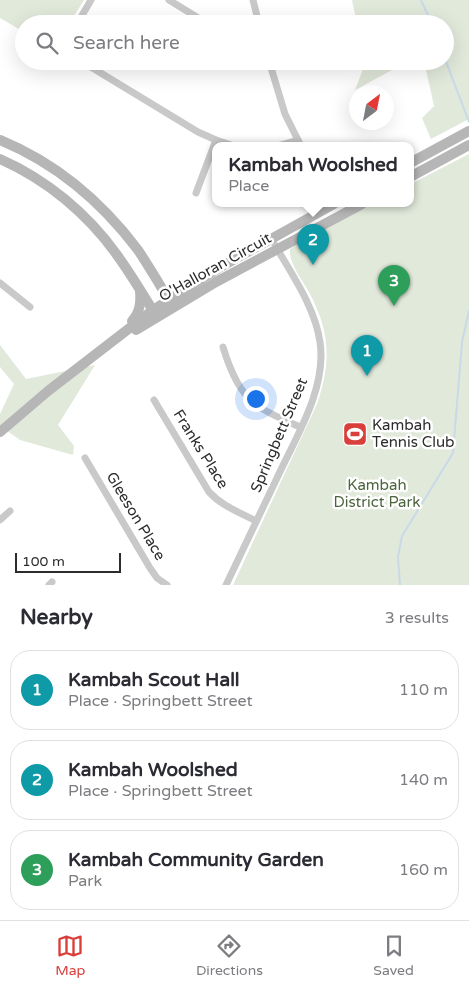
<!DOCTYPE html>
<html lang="en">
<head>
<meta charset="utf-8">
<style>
  body { margin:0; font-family:"Varela Round",sans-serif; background:#f7f7f7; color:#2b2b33 }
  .compass { position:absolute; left:349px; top:85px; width:45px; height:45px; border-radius:50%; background:#fff; box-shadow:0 5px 20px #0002; rotate:32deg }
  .scale { position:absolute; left:15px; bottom:12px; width:106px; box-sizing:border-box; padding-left:5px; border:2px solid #2c2c2c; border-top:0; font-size:14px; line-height:18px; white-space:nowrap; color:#2c2c2c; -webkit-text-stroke:4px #fff; paint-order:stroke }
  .you { position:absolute; left:255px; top:398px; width:18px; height:18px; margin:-12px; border:4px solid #fff; border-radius:50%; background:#1a73e8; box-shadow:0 0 0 8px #1a73e833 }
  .badge { display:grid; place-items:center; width:32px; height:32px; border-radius:50%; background:#d83e3a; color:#fff; font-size:16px; font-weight:700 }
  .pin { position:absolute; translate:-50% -41px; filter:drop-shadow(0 1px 2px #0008) }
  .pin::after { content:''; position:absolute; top:26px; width:18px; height:15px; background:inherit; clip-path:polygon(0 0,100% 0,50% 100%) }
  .popup { position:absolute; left:212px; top:142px; width:202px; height:65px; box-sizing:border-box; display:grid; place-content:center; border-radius:10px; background:#fff; filter:drop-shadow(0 1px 4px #0005); font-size:16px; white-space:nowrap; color:#7c7c81 }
  .popup b { font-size:19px; color:#2b2b33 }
  .popup::after { content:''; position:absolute; left:50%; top:100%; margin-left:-10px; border:10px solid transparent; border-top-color:#fff }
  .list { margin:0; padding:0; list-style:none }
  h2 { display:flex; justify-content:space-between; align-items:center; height:65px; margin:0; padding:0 20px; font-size:21px }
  h2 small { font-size:16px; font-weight:400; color:#7c7c81 }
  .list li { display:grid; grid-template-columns:32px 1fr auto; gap:15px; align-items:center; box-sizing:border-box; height:80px; margin:0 10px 10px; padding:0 10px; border:1px solid #e1e1e2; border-radius:20px }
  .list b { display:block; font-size:19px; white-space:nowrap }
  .list p { margin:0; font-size:16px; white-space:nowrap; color:#7c7c81 }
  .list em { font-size:16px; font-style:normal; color:#7c7c81 }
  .icon { flex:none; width:28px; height:28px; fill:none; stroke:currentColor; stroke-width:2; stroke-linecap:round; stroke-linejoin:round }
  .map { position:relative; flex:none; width:469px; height:585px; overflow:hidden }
  .search { position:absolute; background:#fff; box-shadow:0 5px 20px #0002; left:15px; right:15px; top:15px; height:55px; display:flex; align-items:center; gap:12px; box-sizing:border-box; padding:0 18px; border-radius:28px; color:#7c7c81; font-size:19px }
  .sheet { height:335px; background:#fff }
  nav { display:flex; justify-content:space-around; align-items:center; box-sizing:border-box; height:70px; border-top:1px solid #e1e1e2; background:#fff; font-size:14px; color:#7c7c81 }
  nav a { display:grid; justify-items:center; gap:2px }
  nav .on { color:#d83e3a }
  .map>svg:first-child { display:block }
</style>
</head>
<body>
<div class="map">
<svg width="469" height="585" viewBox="0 0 469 585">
  <rect width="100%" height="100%" fill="#fff"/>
  <g fill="#e1e9db">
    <path d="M0,0H84L69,24H24V32L0,18Z"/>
    <path d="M352,0H469V119L431,139L422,118L434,106L424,61H445V24H357Z"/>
    <path d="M364,61H409L355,90L365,64Z"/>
    <path d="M469,154V585H233L317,404C330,366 331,337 313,300C307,286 288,264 290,249L299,243L371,204H410L411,184Z"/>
    <path d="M0,345L26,379L95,365L58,425L74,446L73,455L20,440L0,426V414L14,384L0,367Z"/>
  </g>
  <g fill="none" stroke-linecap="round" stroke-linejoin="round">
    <g stroke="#c8d9e8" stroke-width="2">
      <path d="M421,0L432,24"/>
      <path d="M445,59L469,122"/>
      <path d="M400,585L398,557L402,536L453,453L462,342L469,311"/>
    </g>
    <g stroke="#c9c9c9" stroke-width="7">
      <path d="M169,0L208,24"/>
      <path d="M253,0L259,24"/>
      <path d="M77,24L91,0"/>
      <path d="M81,61L198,132L216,140L234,146"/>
      <path d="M269,61L285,114L301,146"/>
      <path d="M277,146L298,140"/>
      <path d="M196,193L216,140"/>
      <path d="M0,283L30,307"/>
      <path d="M223,347C229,367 238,391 255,404C268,414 285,420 300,427"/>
      <path d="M154,400L209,492C222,506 239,512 256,521"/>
      <path d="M85,458L150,568L157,578L167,585"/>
      <path d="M0,520L10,511"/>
      <path d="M49,585L52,582"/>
      <path d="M226,585C243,549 260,514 277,478C296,437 327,388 320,342C315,307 292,275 275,245"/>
    </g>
    <g stroke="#b6b6b6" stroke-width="10">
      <path d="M0,140C56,163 101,201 138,250C150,268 161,287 172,305"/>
      <path d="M0,159C46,179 88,214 117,255C131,274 143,295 156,315"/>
      <path d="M410,163L469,131"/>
      <path d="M410,177L469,145"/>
      <path d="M132,321C140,312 141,303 140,291"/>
      <path d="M136,330L216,282L362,204"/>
      <path d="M0,432L48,391L153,310L219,268L334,204"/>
    </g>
  </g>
  <defs>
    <symbol id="stadium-square" viewBox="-11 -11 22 22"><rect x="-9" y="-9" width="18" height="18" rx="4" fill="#d83e3a" stroke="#fff"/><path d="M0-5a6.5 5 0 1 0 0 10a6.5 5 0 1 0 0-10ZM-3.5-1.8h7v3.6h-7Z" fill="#fff"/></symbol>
  </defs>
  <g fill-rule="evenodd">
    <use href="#stadium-square" x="341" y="420" width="28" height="28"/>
  </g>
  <g text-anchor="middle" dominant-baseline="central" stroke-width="5" stroke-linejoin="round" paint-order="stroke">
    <g font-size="15" fill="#2c2c2c" stroke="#fff">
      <text transform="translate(215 267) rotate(-29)">O'Halloran Circuit</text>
      <text transform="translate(279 435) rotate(-67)">Springbett Street</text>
      <text transform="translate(201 449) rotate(58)">Franks Place</text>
      <text transform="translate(136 516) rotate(59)">Gleeson Place</text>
    </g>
    <g font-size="15" fill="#2c2c2c" stroke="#fff" text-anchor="start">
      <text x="372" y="425">Kambah<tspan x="372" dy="17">Tennis Club</tspan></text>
    </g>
    <g font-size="15" fill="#4c643e" stroke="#fff">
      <text x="377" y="485">Kambah<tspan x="377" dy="17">District Park</tspan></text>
    </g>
  </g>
</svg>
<svg class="compass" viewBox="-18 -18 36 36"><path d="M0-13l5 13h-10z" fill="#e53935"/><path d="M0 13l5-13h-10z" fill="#7c7c81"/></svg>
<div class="scale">100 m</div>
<div class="you"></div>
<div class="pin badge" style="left:367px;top:376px;background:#0f9aa8">1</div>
<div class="pin badge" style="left:313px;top:265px;background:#0f9aa8">2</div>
<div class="popup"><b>Kambah Woolshed</b>Place</div>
<div class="pin badge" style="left:394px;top:306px;background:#2e9e5b">3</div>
<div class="search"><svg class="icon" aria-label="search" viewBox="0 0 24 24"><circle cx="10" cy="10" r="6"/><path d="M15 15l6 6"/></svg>Search here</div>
</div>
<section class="sheet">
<h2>Nearby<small>3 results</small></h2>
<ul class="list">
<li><span class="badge" style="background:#0f9aa8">1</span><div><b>Kambah Scout Hall</b><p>Place · Springbett Street</p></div><em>110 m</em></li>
<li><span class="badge" style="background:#0f9aa8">2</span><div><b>Kambah Woolshed</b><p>Place · Springbett Street</p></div><em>140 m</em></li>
<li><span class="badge" style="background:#2e9e5b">3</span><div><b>Kambah Community Garden</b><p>Park</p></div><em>160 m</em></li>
</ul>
</section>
<nav>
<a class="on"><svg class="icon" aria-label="map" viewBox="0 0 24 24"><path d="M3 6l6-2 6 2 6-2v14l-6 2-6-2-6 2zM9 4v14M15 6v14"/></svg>Map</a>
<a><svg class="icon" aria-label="directions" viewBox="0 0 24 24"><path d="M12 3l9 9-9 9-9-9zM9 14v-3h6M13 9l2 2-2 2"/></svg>Directions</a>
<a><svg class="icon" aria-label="saved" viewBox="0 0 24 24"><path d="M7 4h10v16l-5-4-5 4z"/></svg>Saved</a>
</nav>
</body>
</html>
